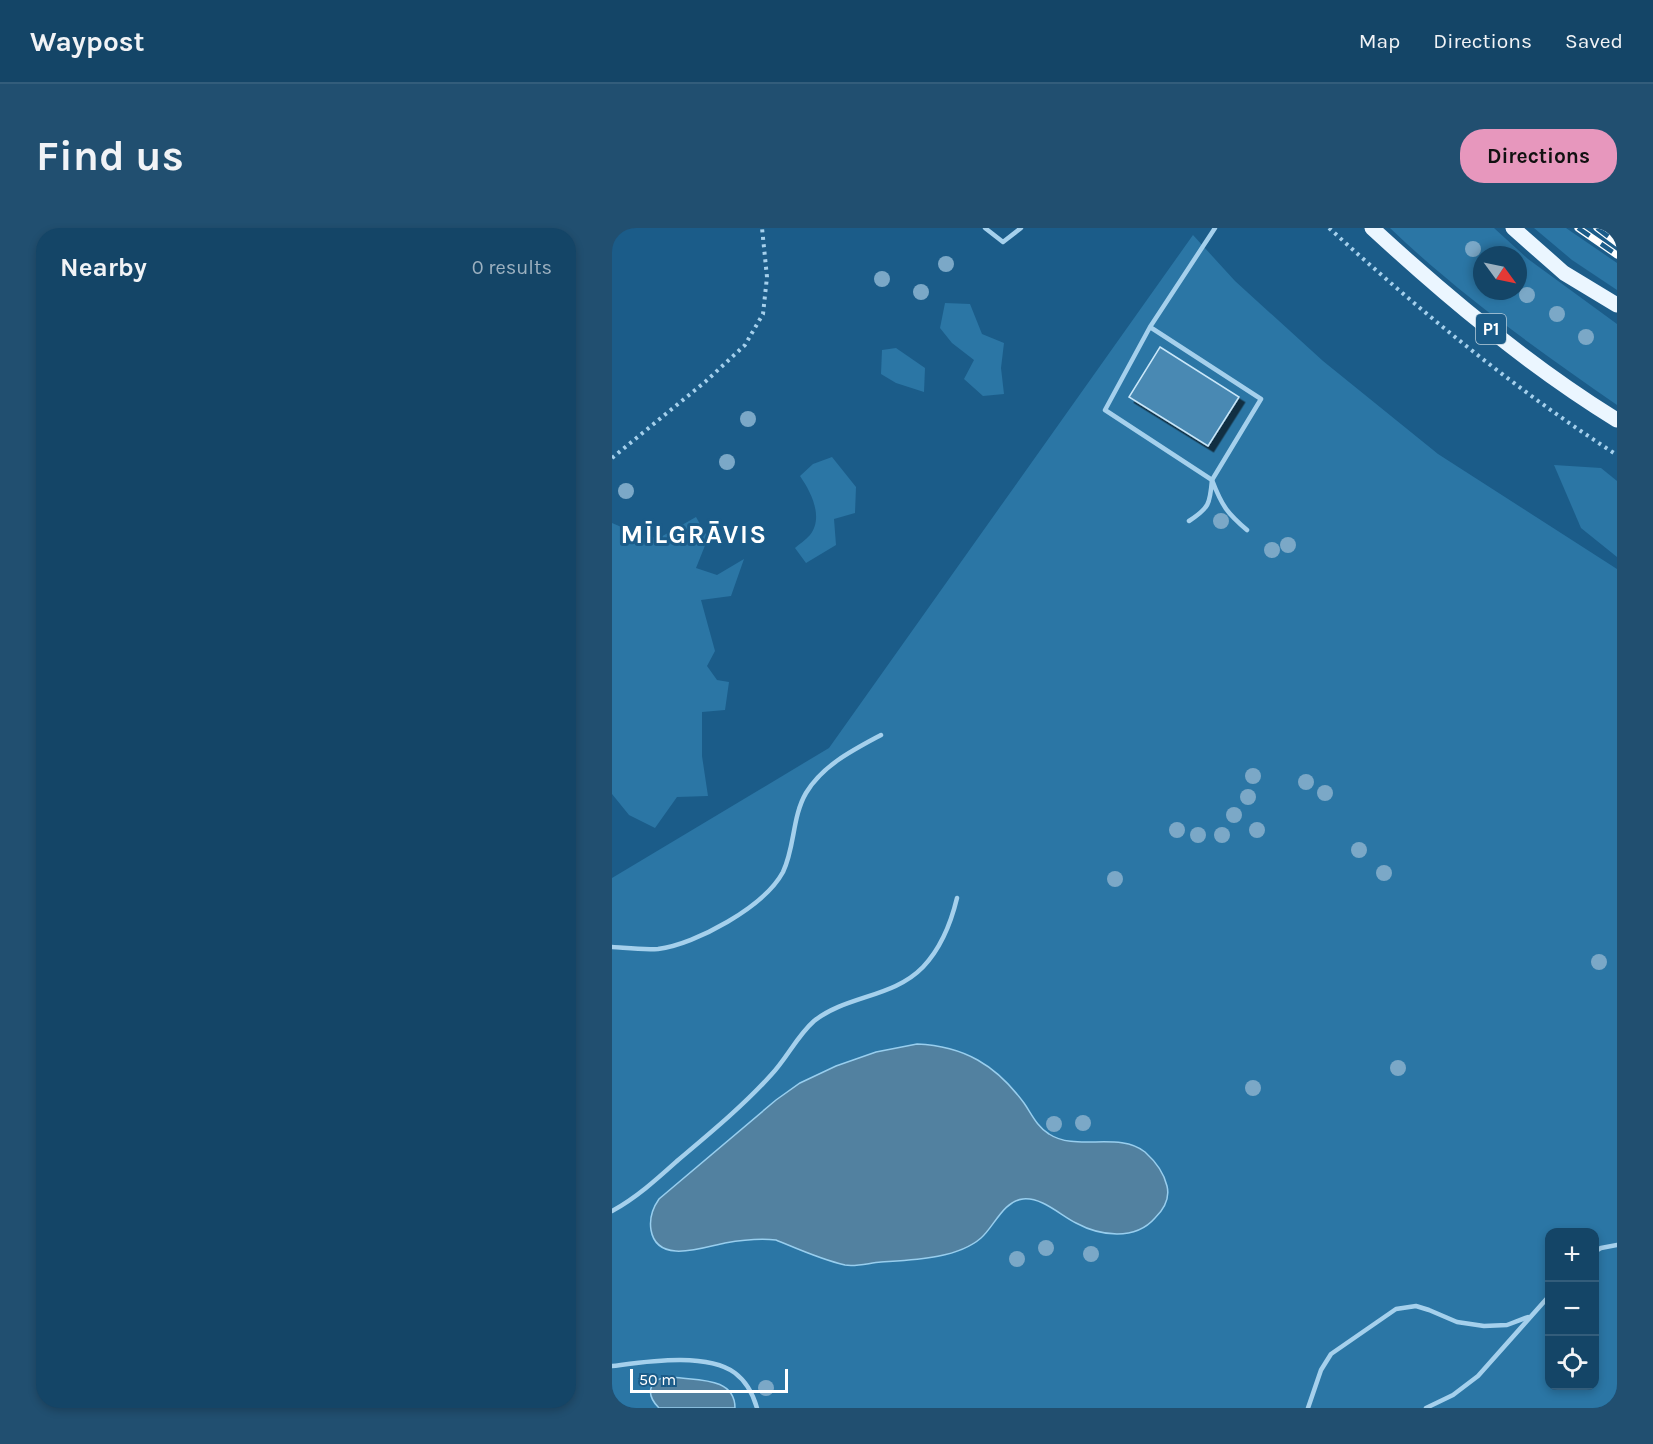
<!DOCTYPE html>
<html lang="en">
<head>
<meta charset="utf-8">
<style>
  body { margin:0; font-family:Karla,sans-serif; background:#214f70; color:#f1f3f6 }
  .controls { position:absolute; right:18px; bottom:18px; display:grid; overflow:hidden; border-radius:12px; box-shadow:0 3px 9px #0003 }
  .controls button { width:54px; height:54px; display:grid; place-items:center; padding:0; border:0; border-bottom:2px solid #335d7b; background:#144567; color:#f1f3f6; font:30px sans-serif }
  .compass { position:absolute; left:861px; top:18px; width:54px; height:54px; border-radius:50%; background:#144567; box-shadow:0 3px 9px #0003; rotate:123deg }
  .scale { position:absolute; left:18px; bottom:15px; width:158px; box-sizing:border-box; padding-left:6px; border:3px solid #fff; border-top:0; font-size:16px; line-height:21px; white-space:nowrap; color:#fff; -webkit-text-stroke:4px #1b5c89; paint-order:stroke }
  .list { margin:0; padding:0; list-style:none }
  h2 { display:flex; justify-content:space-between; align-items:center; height:78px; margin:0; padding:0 24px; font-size:26px }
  h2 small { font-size:20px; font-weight:400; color:#9db1c0 }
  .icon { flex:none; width:33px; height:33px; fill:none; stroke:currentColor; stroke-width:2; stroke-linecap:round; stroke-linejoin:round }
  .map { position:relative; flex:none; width:1005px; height:1180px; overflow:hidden; border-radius:24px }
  header { display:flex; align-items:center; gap:36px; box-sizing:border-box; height:84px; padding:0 30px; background:#144567; border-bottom:2px solid #335d7b }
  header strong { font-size:28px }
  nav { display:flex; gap:33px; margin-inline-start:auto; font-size:21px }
  .intro { display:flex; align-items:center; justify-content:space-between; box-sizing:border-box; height:144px; padding:0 36px }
  h1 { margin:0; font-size:42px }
  .button { padding:15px 27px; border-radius:24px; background:#e797bd; color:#111; font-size:21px; font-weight:700 }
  main { display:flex; gap:36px; padding:0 36px }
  aside { flex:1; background:#144567; border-radius:24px; box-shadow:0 3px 9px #0003 }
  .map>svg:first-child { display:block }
</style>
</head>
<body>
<header>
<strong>Waypost</strong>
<nav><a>Map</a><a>Directions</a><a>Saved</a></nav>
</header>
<div class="intro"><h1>Find us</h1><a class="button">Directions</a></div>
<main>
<aside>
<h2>Nearby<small>0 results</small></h2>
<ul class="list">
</ul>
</aside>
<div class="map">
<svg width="1005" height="1180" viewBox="0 0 1005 1180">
  <defs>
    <filter id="shadow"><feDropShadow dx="5.5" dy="5.5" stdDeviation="0" flood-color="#0009"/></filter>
  </defs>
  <rect width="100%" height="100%" fill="#1b5c89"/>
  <g fill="#2b76a5" fill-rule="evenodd">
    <path d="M778,0H882L916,31L1005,96V177C926,122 848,67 778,0ZM870,27H906V63H870Z"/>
    <path d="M922,0H954L1005,35V62L960,32Z"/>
    <path d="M581,7L623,53L711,133L826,226L1005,341V1180H0V650L217,520ZM938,1004H982V1158H938Z"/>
    <path d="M333,75L358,76L370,106L392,115L389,140L392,166L371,168L352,151L362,132L340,115L328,100Z"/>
    <path d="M284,120L313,140L312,164L284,155L269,146L270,122Z"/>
    <path d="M220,229L244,259L243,285L222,291L224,317L194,335L183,320C187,316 194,312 198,307C212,289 199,264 188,248L201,236Z"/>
    <path d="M942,237L989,240L1005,253V329L969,300Z"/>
    <path d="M84,289L96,310L84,340L105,347L132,331L119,368L89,372L103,423L95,438L105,452L117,454L113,482L90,484V528L96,568L65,569L43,600L17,587L0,566V295L28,307L47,310Z"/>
  </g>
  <g fill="#5281a0" stroke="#98ceee" stroke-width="1.5">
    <path d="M305,816C352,818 384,837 412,875C419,885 425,899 437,906C464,924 507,903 533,924C543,933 552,945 555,958C558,970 552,981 543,990C523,1013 488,1008 464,995C448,987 430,969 411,971C391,973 382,999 369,1010C345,1031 299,1032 269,1034C257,1035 244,1039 233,1037C210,1032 186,1021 164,1012C147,1010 130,1012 113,1015C92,1019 45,1037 39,1002C37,990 40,981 47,971L164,872L188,855L224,838L264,824Z"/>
    <path d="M61,1149C83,1153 123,1148 123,1180H47C31,1164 39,1148 61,1149Z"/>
  </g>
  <path fill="#4889b3" stroke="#cae7f9" stroke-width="1.5" filter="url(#shadow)" d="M548,119L627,169L596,218L517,169Z"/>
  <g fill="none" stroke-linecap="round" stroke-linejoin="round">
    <g stroke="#a5d0ec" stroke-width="4" stroke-dasharray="3 4.5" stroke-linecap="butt">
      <path d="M717,0C808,83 901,160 1005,227"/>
      <path d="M0,230L93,154L133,117L151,86L155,49L150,0"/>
    </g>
    <g stroke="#a5d0ec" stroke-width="4.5">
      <path d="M373,0L391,14L409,0"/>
      <path d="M538,99L649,171L600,252L493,182L538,99L603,0"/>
      <path d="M577,293C597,280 598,276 600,252C610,278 615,285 635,302"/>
      <path d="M0,719C15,720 30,722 46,721C84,716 152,679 171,644C183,619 180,589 194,565C211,537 241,522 269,507"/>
      <path d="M0,983C24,970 45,951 65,933C97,906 131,878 159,847C175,830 185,808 202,793C235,767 281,770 311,739C329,720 339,695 345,670"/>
      <path d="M982,1024L989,1020L1005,1017"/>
      <path d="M0,1138C33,1134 94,1124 123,1145C135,1154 141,1166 145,1180"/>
      <path d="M696,1180L709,1142L719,1126L784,1081L804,1078L817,1082L845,1094L872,1098L895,1097L916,1089"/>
      <path d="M814,1180L841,1167L866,1148L938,1067"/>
    </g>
    <g stroke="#ebf6ff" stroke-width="15">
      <path d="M760,0C836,70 917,138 1005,192"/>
      <path d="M901,0L952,45L1005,77"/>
    </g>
    <defs>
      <g id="rail">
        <path d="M966,0L1005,27"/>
        <path d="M985,0L1005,15"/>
      </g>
    </defs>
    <use href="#rail" stroke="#fff" stroke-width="7"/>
    <use href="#rail" stroke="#1b5c89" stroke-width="4.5" stroke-dasharray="14" stroke-linecap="butt"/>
  </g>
  <g fill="#7ba8c7">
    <circle cx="861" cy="21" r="8"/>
    <circle cx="334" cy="36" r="8"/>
    <circle cx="270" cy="51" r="8"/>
    <circle cx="309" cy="64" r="8"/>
    <circle cx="915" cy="67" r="8"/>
    <circle cx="945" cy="86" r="8"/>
    <circle cx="974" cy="109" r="8"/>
    <circle cx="136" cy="191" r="8"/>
    <circle cx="115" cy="234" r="8"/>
    <circle cx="14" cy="263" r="8"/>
    <circle cx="609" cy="293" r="8"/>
    <circle cx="676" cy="317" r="8"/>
    <circle cx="660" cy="322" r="8"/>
    <circle cx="641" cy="548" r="8"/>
    <circle cx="694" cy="554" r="8"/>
    <circle cx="713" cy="565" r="8"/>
    <circle cx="636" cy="569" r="8"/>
    <circle cx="622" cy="587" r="8"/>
    <circle cx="565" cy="602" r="8"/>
    <circle cx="645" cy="602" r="8"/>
    <circle cx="586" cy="607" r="8"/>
    <circle cx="610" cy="607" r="8"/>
    <circle cx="747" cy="622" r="8"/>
    <circle cx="772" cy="645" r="8"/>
    <circle cx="503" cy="651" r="8"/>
    <circle cx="987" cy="734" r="8"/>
    <circle cx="786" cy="840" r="8"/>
    <circle cx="641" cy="860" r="8"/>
    <circle cx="471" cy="895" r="8"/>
    <circle cx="442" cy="896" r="8"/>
    <circle cx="434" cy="1020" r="8"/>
    <circle cx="479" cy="1026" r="8"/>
    <circle cx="405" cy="1031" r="8"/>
    <circle cx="154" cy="1160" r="8"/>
  </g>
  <g text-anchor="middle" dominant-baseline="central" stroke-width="6" stroke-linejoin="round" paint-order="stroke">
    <rect fill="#1b5c89" stroke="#bbcedc" stroke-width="1.5" x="864" y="86" width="30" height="30" rx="4.5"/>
    <g font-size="18" font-weight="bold" fill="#fff">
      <text x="879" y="101">P1</text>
    </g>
    <g font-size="26" font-weight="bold" letter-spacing="1.5" fill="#fff" stroke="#1b5c89">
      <text x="82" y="306">MĪLGRĀVIS</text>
    </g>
  </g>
</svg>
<div class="controls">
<button>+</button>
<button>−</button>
<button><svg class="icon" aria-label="locate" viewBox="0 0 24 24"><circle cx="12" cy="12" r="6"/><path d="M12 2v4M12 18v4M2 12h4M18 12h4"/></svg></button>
</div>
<svg class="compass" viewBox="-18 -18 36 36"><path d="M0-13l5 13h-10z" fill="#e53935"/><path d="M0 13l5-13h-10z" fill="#9db1c0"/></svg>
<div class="scale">50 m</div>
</div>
</main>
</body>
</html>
